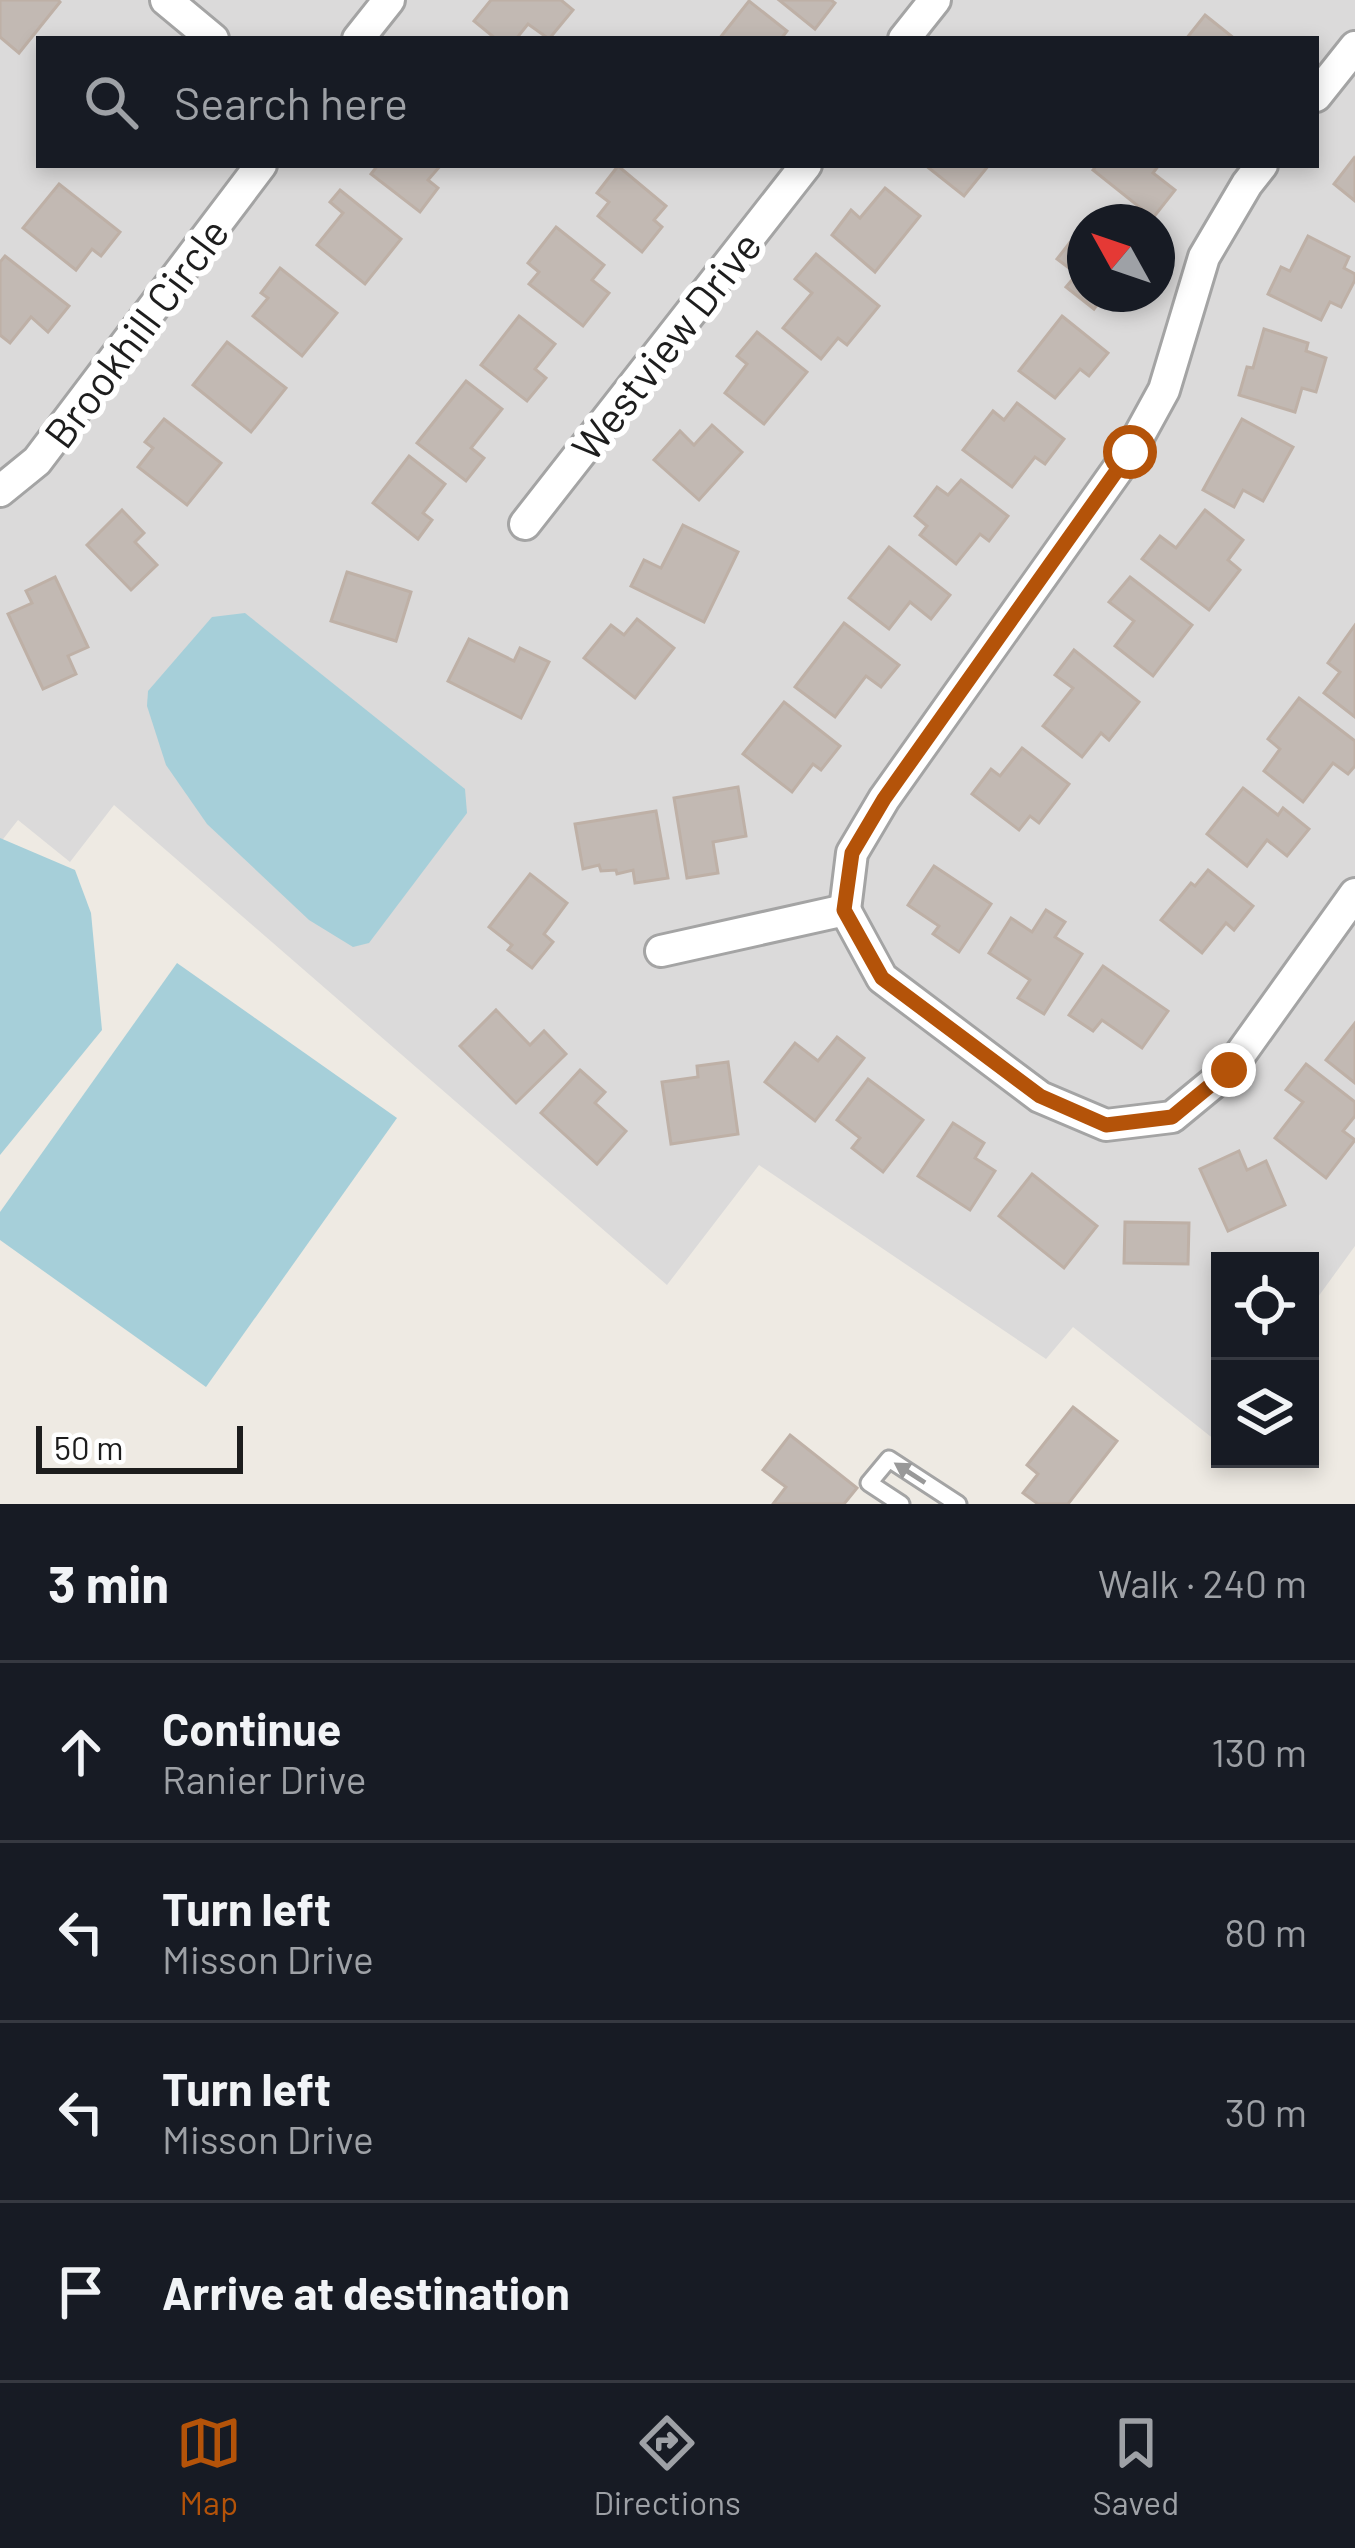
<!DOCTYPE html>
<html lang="en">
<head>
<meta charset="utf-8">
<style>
  body { margin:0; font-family:Barlow,sans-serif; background:#242831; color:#f1f3f6 }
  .controls { position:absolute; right:36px; bottom:36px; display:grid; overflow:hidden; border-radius:0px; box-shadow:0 6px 18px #0003 }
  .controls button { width:108px; height:108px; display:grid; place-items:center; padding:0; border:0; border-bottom:3px solid #363941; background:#171b24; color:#f1f3f6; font:60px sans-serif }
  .compass { position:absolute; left:1067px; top:204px; width:108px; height:108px; border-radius:50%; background:#171b24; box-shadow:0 6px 18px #0003; rotate:310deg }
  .scale { position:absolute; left:36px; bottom:30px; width:207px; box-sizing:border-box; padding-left:12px; border:6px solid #1d1d1d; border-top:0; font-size:33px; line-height:42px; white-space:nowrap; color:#1d1d1d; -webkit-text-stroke:9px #fff; paint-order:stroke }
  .stop { position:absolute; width:36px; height:36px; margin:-27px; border:9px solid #b45309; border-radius:50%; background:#fff }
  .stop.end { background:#b45309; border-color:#fff; box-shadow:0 3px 12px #0008 }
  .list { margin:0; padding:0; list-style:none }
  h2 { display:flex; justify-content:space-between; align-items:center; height:156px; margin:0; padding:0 48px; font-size:51px }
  h2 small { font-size:39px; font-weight:400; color:#9ea1a6 }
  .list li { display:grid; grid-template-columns:78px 1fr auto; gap:36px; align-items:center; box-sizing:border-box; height:180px; padding:0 48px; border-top:3px solid #363941 }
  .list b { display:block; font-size:45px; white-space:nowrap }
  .list p { margin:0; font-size:39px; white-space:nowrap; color:#9ea1a6 }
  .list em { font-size:39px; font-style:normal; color:#9ea1a6 }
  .icon { flex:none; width:66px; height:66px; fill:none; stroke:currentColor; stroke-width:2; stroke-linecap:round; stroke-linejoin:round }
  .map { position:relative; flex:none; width:1355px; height:1504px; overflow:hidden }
  .search { position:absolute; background:#171b24; box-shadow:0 6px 18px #0003; left:36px; right:36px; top:36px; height:132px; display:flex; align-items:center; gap:30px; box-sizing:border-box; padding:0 42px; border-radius:0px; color:#9ea1a6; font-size:45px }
  .sheet { height:876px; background:#171b24 }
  nav { display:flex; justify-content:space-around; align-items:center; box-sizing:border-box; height:168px; border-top:3px solid #363941; background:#171b24; font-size:33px; color:#9ea1a6 }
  nav a { display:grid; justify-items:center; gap:6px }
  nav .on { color:#b45309 }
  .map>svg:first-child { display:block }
</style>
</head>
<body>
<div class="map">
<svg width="1355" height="1504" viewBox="0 0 1355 1504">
  <rect width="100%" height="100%" fill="#eeeae3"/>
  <path fill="#dbdada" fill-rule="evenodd" d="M0,0H1355V1246L1310,1308V1261H1220V1433L1215,1440L1073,1327L1046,1359L759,1165L667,1285L114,805L70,862L18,820L0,843ZM39,39H1316V165H39ZM1085,222H1157V294H1085Z"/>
  <g fill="#a6cfd9">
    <path d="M245,613L465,789L467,813L369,943L353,947L309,920L207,824L166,765L147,706L148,691L212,617Z"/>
    <path d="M0,838L75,870L91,913L102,1030L0,1155Z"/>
    <path d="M177,963L397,1118L206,1387L0,1240V1212Z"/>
  </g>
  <g fill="#c2b9b3" stroke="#beb0a6" stroke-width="3">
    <path d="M0,0H58L60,2L19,53L0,37Z"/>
    <path d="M491,0H561L573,10L549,39L528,24L516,39H496L474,21Z"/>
    <path d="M779,0H831L835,3L815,29Z"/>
    <path d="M749,1L787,31L781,39H719Z"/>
    <path d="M1205,15L1235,39H1186Z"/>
    <path d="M1354,158L1355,160V201L1334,184Z"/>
    <path d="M378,165H441L428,180L438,188L420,212L371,174Z"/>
    <path d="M925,165H989L964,196Z"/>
    <path d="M1097,165H1159L1153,173L1175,190L1153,218L1093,170Z"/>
    <path d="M618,166L666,206L654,220L662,227L642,252L598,216L609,202L597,193Z"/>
    <path d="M59,184L120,232L101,256L92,249L76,270L23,228Z"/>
    <path d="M885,188L920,216L875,272L832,235L851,210L860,218Z"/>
    <path d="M340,190L401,239L365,284L317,245L343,213L330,202Z"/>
    <path d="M1085,223V294H1105L1094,309L1066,287L1077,274L1057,259Z"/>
    <path d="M556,227L604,265L592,280L609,293L583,326L529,284L539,272L528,263Z"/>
    <path d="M1308,236L1349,257L1344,268L1355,274V280L1341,307L1330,302L1321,320L1268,294L1281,267L1290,271Z"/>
    <path d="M816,254L879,306L847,345L838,338L821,359L783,328L812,293L795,279Z"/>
    <path d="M5,256L69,306L48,332L31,317L10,343L0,335V262Z"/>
    <path d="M280,268L337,313L302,356L253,316L268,298L261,293Z"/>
    <path d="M519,316L555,344L535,369L546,378L527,401L481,365Z"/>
    <path d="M1062,316L1108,353L1089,376L1080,369L1055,398L1019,371Z"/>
    <path d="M1264,329L1308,343L1306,351L1326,358L1316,392L1302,388L1295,412L1239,395L1247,367L1253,368Z"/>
    <path d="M757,332L807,372L764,424L725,393L747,364L737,356Z"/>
    <path d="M227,342L286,388L251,432L193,385Z"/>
    <path d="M466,381L502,409L471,448L484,458L466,481L417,443Z"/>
    <path d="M1017,403L1064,439L1045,464L1035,457L1012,487L963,450L993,411L1004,420Z"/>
    <path d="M164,419L221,463L187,505L138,467L153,448L145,442Z"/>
    <path d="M1242,419L1293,447L1263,501L1243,490L1234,507L1203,490Z"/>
    <path d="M712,425L742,452L699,500L654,460L680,431L694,445Z"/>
    <path d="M409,456L445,484L423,513L432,520L418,539L373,503Z"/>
    <path d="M961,480L1008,516L989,541L980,534L956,564L920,535L927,526L915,516L937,487L948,495Z"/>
    <path d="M122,510L144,533L135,542L157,565L131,590L87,545Z"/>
    <path d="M1205,510L1243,540L1228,560L1240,570L1209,610L1142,559L1160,536L1176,548Z"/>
    <path d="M683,525L738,552L704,622L631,586L644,560L661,568Z"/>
    <path d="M889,547L950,595L931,619L910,602L889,629L849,598Z"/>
    <path d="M347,572L411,592L396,641L331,621Z"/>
    <path d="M55,577L88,647L68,656L76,674L43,689L8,614L32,603L26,591Z"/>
    <path d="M1130,577L1192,625L1153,676L1115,646L1134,621L1109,602Z"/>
    <path d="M637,619L674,648L635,698L584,658L611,625L624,635Z"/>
    <path d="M844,623L899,665L881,687L866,676L835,717L795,687Z"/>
    <path d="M1355,625V717L1324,693L1340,672L1328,663Z"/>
    <path d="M469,639L514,661L520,648L549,662L521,718L448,681Z"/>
    <path d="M1074,650L1139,702L1109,740L1101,733L1082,757L1043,726L1073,688L1055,675Z"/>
    <path d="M1299,698L1355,741V766L1348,774L1333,763L1303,802L1264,771L1280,749L1268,739Z"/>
    <path d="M784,702L840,746L821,770L813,764L792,792L743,754Z"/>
    <path d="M1022,748L1069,784L1039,823L1030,816L1019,830L972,794L991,769L1000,776Z"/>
    <path d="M738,787L746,836L713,842L718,873L687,878L674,798Z"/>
    <path d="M1243,788L1278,815L1283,808L1309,829L1287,856L1267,840L1247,866L1207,834Z"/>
    <path d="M656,811L668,878L635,883L633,870L617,874L616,870L601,871L599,865L583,869L575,824Z"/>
    <path d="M934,866L991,904L959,952L933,934L939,926L908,905Z"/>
    <path d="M1208,870L1253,906L1234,930L1226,923L1202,953L1161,920L1191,883L1195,886Z"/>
    <path d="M530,874L567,903L544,934L553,942L532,968L508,950L512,945L489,927Z"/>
    <path d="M1046,910L1065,922L1055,937L1082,954L1044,1014L1018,998L1030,980L989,953L1011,918L1032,932Z"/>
    <path d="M1103,966L1168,1011L1142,1048L1102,1020L1093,1031L1069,1015Z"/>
    <path d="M496,1010L530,1045L544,1031L566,1054L516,1103L460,1046Z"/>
    <path d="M1355,1023V1083L1326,1060Z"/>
    <path d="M837,1037L864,1058L815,1121L765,1082L795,1043L818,1061Z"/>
    <path d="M728,1062L738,1134L671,1144L662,1082L698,1077L697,1066Z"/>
    <path d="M1306,1064L1355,1102V1116L1343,1131L1355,1140L1326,1178L1275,1138L1303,1102L1286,1090Z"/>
    <path d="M580,1070L605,1092L595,1103L626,1131L597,1164L541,1113Z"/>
    <path d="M868,1079L923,1120L883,1172L852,1148L860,1138L837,1120Z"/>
    <path d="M953,1123L984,1143L975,1158L995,1171L970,1210L918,1176Z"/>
    <path d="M1239,1151L1247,1170L1266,1161L1285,1205L1228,1231L1200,1169Z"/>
    <path d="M1032,1174L1097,1226L1064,1268L999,1216Z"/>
    <path d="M1125,1222L1189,1223L1188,1264L1124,1263Z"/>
    <path d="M1073,1407L1117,1441L1068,1504H1038L1023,1493L1038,1474L1027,1465Z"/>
    <path d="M790,1435L857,1488L844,1504H773L786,1487L763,1470Z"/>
  </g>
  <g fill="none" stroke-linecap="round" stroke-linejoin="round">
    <defs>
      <path id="service" d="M901,1504L869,1483L889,1459L958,1504"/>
      <g id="minor">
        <path d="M166,0L213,39"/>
        <path d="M358,39L389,0"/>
        <path d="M904,39L935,0"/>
        <path d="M1316,96L1355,47"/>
        <path d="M0,491L37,461L261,165"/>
        <path d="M525,524L806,165"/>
        <path d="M845,910L852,853L884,799L1130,452L1164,390L1204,257L1247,184L1262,165"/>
        <path d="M845,910L882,978L1040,1097L1106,1125L1172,1117L1229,1070L1355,894"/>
        <path d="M661,951L845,910"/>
      </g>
    </defs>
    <use href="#service" stroke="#a4a4a4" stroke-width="21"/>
    <use href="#minor" stroke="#a4a4a4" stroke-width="36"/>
    <use href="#service" stroke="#fff" stroke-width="15"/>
    <use href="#minor" stroke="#fff" stroke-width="30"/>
  </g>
  <defs><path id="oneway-solid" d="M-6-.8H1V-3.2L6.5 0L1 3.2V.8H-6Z" transform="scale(3)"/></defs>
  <use fill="#999" href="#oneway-solid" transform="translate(910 1473) rotate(-147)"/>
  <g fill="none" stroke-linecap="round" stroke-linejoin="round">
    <path stroke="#b45309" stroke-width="15" d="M1130,452L884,799L852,853L844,910L882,978L1040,1096L1106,1125L1172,1117L1229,1070"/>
  </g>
  <g text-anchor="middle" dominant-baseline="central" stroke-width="12" stroke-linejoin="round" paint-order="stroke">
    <g font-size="42" fill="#1d1d1d" stroke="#fff">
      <text transform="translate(135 332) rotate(-53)">Brookhill Circle</text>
      <text transform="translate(665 345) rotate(-52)">Westview Drive</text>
    </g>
  </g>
</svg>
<div class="controls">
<button><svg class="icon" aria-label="locate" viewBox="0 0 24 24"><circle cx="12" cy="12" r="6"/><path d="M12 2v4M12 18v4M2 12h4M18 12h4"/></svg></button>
<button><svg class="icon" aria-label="layers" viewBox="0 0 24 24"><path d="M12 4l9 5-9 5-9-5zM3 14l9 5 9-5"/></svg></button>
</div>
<svg class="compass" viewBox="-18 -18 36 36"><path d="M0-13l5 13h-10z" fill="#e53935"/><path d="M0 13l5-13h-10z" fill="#9ea1a6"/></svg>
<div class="scale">50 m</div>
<div class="stop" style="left:1130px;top:452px"></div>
<div class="stop end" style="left:1229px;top:1070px"></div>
<div class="search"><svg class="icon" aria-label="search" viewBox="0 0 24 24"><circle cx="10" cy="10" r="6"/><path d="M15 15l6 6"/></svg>Search here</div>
</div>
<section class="sheet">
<h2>3 min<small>Walk · 240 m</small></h2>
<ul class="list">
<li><svg class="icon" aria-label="ahead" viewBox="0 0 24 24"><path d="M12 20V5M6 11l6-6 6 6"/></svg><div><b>Continue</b><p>Ranier Drive</p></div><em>130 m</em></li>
<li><svg class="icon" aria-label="left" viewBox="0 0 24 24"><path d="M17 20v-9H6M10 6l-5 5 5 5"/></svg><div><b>Turn left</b><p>Misson Drive</p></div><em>80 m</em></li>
<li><svg class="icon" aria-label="left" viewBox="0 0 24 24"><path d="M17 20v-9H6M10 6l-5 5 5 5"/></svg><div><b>Turn left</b><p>Misson Drive</p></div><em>30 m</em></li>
<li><svg class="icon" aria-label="arrive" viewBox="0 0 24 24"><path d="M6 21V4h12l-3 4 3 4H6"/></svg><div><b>Arrive at destination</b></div></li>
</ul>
</section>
<nav>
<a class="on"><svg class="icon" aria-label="map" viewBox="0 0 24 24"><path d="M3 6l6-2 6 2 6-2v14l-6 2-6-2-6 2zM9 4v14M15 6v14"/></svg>Map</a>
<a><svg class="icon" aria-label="directions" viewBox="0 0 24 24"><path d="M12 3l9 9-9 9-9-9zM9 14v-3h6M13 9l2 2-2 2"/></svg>Directions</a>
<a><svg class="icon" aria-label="saved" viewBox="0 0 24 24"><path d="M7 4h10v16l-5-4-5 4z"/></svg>Saved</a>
</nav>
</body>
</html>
